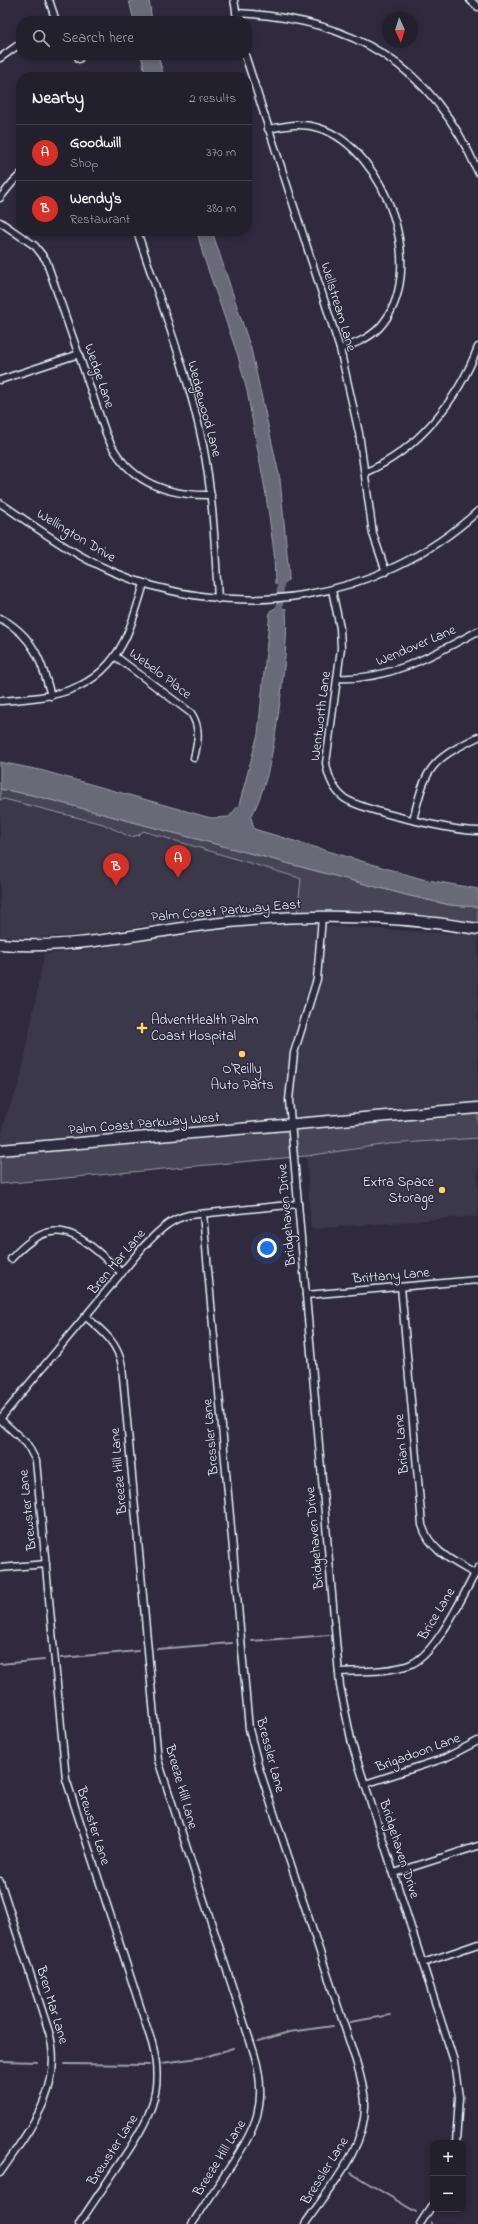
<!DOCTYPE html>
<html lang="en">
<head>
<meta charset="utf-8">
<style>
  body { margin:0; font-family:"Indie Flower",sans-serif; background:#2f2d3a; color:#f1f3f6 }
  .controls { position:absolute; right:12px; bottom:12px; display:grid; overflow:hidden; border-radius:8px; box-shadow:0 2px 6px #0003 }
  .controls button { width:36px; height:36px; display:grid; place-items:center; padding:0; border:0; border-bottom:1px solid #403e4a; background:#23202e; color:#f1f3f6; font:20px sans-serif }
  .compass { position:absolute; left:382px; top:12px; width:36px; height:36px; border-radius:50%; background:#23202e; box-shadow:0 2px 6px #0003; rotate:176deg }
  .you { position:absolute; left:267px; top:1248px; width:14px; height:14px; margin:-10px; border:3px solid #fff; border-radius:50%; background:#1a73e8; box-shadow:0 0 0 6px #1a73e833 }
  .badge { display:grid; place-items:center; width:26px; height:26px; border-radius:50%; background:#d93025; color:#fff; font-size:13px; font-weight:700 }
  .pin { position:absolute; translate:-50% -33px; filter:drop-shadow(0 1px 2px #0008) }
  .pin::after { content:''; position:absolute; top:21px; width:14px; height:12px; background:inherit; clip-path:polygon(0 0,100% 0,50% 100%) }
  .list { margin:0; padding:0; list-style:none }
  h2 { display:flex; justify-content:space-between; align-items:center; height:52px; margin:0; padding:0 16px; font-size:17px }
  h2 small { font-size:13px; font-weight:400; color:#a3a3aa }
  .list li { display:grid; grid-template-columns:26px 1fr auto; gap:12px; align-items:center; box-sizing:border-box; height:56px; padding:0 16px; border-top:1px solid #403e4a }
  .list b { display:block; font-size:15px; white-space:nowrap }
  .list p { margin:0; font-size:13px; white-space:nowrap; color:#a3a3aa }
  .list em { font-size:13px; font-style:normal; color:#a3a3aa }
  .icon { flex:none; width:22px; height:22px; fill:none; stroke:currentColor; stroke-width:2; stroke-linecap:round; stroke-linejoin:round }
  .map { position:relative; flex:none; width:478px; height:2224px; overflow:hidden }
  .search { position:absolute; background:#23202e; box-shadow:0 2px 6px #0003; left:16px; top:16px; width:236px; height:44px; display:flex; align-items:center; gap:10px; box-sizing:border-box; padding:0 14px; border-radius:16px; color:#a3a3aa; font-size:15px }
  .panel { position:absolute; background:#23202e; box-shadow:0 2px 6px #0003; left:16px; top:72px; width:236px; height:164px; border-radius:16px }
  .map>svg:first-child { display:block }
</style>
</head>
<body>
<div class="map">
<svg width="478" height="2224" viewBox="0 0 478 2224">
  <rect width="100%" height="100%" fill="#2f2a3d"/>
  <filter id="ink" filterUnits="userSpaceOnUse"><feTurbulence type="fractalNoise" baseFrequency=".025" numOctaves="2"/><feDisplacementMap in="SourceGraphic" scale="8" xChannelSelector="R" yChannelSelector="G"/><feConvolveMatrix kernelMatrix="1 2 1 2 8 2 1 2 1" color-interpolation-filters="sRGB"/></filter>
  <g filter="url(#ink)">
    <g fill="#3b3749">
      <path d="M4,799L103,824L122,835H139L142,831L301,879L297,914L221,920L204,918L82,935L29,938L0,936V800Z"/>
      <path d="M279,923L478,935V1105L0,1144L5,1117L20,1082L44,954L108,947L109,943L216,928Z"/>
      <path d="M478,1138V1216L311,1229L306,1156L389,1144Z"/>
    </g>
    <g fill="#464455" stroke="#979aa6">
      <path d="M0,789L32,795L410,896L450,905L478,907V925L297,914L301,879L296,877L143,831L139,835L130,837L103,824L4,799L0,800Z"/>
      <path d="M478,1112V1138L389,1144L306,1156L0,1184V1154Z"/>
    </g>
    <g fill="#696978" stroke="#9c9fab">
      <path d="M129,0H149L152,21H134Z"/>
      <path d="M141,55H158L164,77H146Z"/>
      <path d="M197,231H212L251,349L280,479L289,575L288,580L282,585L275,584L274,552L266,495L247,391L238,356L203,255Z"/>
      <path d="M277,607L286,609C288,638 284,666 281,695C275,736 271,779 251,817L254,829L422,879L478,889V907L450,905L410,896L32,795L0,789V762L40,770L211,818L229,817L239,805L258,734L270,611Z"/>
    </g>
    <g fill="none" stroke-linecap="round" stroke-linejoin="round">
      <g stroke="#9c9fab" stroke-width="2">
        <path d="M252,1641L329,1635"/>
        <path d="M157,1649L232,1643"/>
        <path d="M61,1658L138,1651"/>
        <path d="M0,1664L44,1660"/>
        <path d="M350,2022L390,2015"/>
        <path d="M258,2041L289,2032L333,2026"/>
        <path d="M0,2061L37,2062"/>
        <path d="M162,2063L205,2057L233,2048"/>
        <path d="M64,2064L149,2065"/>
        <path d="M351,2173L416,2212"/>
        <path d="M432,2223V2224"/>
      </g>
      <path stroke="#696978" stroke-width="7" d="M279,616L281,577"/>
      <defs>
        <g id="minor">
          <path d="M49,0L56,21"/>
          <path d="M234,0L238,21"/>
          <path d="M470,0L478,7"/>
          <path d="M236,13C351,18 432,64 478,172"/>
          <path d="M77,55L79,59"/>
          <path d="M245,55L340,349L359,433L373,534L386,572"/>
          <path d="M0,58L21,43"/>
          <path d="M268,129C285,126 301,122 319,128C386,149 430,273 379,328C368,339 354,344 340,349"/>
          <path d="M0,198L12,183L21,174"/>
          <path d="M0,222L35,246L46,260L105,431C123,479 163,496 211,495"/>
          <path d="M137,231C160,302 188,372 203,445C213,496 215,547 218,599"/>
          <path d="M0,380L79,354"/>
          <path d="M366,472C418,450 458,400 478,347"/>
          <path d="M0,503C36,527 71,554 111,571C233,624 379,602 478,511"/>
          <path d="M332,590L340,628L341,648L326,763C328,776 334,790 344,798C363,811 454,831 478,831"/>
          <path d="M0,618C34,636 42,662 51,696"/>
          <path d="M115,656L191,713C201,728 198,742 194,758"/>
          <path d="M338,678C389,681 435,654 478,631"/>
          <path d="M0,701C52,697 97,694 124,641C133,623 138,603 144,584"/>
          <path d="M413,820C426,768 429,761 478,737"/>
          <path d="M322,917L317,979L294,1053L289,1100L340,1686L352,1744L454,2061L459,2097L456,2143"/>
          <path d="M203,1214L249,1729L259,1768L356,2061C360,2074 364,2088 365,2102C367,2148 329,2188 305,2224"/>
          <path d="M11,1259C57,1208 81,1237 122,1273"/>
          <path d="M401,1287L422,1525C430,1551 453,1561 475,1574"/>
          <path d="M306,1295L478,1280"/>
          <path d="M86,1317C103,1331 118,1343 122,1366L158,1760L254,2053C269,2103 256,2129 228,2170C216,2188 204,2206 192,2224"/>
          <path d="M0,1419L27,1444L36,1461L66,1779L152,2043C166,2094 147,2122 120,2163C106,2184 92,2204 79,2224"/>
          <path d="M0,1419L143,1247C157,1233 169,1219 189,1215L298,1204"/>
          <path d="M0,1568L46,1564"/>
          <path d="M339,1672C361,1671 388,1672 409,1665C436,1656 464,1593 478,1568"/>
          <path d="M365,1784L445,1758L478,1741"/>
          <path d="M394,1873L478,1846"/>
          <path d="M0,1881L49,2032C65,2088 29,2130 0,2173"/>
          <path d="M423,1963L478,1944"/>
          <path d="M420,2224L433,2204"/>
        </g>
        <g id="primary">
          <path d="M0,944C68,950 137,934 204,925C295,913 388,914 478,929"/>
          <path d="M0,1150L478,1108"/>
        </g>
      </defs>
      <use href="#minor" stroke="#e8f1f8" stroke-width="9"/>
      <use href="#primary" stroke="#e8f1f8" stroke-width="13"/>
      <use href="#minor" stroke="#2f2a3d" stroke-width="6"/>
      <use href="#primary" stroke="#2f2a3d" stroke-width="10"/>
    </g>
  </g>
  <g fill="#ffd166" stroke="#2f2a3d" stroke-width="1.5">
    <path d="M140 1022h4v4h4v4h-4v4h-4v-4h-4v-4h4z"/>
    <circle cx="242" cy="1054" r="4"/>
    <circle cx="442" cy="1190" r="4"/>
  </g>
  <g text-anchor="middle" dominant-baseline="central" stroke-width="3" stroke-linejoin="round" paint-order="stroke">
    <g font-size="14" fill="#e8f1f8" stroke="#2f2a3d">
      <text transform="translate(338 307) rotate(73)">Wellstream Lane</text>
      <text transform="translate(99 376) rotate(71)">Wedge Lane</text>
      <text transform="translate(204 409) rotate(75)">Wedgewood Lane</text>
      <text transform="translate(76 536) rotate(31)">Wellington Drive</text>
      <text transform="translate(416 646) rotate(-23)">Wendover Lane</text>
      <text transform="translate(160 674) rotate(37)">Webelo Place</text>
      <text transform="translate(321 716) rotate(-83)">Wentworth Lane</text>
      <text transform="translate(226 911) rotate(-5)">Palm Coast Parkway East</text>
      <text transform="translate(144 1124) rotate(-5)">Palm Coast Parkway West</text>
      <text transform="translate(287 1215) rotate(-95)">Bridgehaven Drive</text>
      <text transform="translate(117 1262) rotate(-50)">Bren Mar Lane</text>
      <text transform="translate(391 1276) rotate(-5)">Brittany Lane</text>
      <text transform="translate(211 1437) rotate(-95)">Bressler Lane</text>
      <text transform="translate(402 1444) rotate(-95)">Brian Lane</text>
      <text transform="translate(119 1471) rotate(-95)">Breeze Hill Lane</text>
      <text transform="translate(28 1510) rotate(-96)">Brewster Lane</text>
      <text transform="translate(315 1538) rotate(-95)">Bridgehaven Drive</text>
      <text transform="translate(437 1614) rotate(-59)">Brice Lane</text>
      <text transform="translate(418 1753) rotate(-20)">Brigadoon Lane</text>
      <text transform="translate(270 1755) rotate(75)">Bressler Lane</text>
      <text transform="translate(181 1787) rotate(74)">Breeze Hill Lane</text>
      <text transform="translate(93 1826) rotate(72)">Brewster Lane</text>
      <text transform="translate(399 1849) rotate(72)">Bridgehaven Drive</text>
      <text transform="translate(52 2005) rotate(73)">Bren Mar Lane</text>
      <text transform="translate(113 2150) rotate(-57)">Brewster Lane</text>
      <text transform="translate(220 2158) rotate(-58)">Breeze Hill Lane</text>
      <text transform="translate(325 2171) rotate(-58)">Bressler Lane</text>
    </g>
    <g font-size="14" fill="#e8f1f8" stroke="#2f2a3d" text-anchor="start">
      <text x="151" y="1020">AdventHealth Palm<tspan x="151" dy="16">Coast Hospital</tspan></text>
      <text x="242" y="1069" text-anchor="middle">O'Reilly<tspan x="242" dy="16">Auto Parts</tspan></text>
      <text x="434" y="1182" text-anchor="end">Extra Space<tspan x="434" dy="16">Storage</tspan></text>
    </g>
  </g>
</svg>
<div class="controls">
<button>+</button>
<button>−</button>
</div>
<svg class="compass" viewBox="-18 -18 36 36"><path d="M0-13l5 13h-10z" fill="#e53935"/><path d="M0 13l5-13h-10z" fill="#a3a3aa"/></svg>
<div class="you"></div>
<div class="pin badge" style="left:178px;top:878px">A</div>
<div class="pin badge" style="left:116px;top:886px">B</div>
<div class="search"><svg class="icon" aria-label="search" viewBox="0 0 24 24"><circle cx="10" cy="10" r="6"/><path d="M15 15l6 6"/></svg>Search here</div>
<section class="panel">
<h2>Nearby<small>2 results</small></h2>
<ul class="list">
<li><span class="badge">A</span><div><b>Goodwill</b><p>Shop</p></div><em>370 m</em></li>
<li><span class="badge">B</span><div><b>Wendy's</b><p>Restaurant</p></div><em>380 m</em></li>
</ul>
</section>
</div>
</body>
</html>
